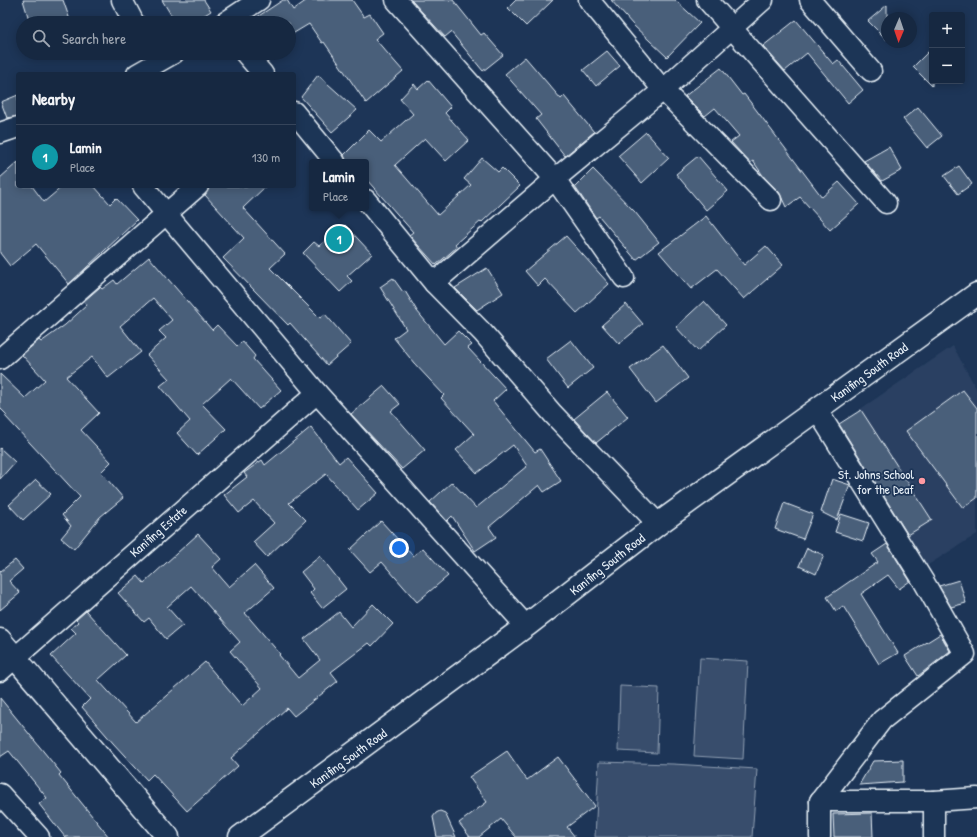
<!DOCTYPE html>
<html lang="en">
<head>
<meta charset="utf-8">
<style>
  body { margin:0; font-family:"Patrick Hand",sans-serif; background:#23344c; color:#f1f3f6 }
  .controls { position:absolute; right:12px; top:12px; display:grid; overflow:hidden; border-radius:4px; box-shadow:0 2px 10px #0003 }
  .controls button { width:36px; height:36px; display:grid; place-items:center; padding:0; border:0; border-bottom:1px solid #35445a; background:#162841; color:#f1f3f6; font:20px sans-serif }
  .compass { position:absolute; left:881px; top:12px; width:36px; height:36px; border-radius:50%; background:#162841; box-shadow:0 2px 10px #0003; rotate:182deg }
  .you { position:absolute; left:399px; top:548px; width:14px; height:14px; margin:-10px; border:3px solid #fff; border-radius:50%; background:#1a73e8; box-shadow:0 0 0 6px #1a73e833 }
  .badge { display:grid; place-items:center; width:26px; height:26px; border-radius:50%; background:#8bbbb9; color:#fff; font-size:13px; font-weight:700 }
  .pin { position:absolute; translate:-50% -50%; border:2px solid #fff; box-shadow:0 1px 4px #0006 }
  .popup { position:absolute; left:309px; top:159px; width:60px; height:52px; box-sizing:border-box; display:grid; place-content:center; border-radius:4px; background:#162841; filter:drop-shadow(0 1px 3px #0005); font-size:13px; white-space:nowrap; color:#9ea6b1 }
  .popup b { font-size:15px; color:#f1f3f6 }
  .popup::after { content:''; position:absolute; left:50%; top:100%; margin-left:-8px; border:8px solid transparent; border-top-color:#162841 }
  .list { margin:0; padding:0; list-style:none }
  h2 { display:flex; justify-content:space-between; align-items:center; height:52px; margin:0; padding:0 16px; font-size:17px }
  h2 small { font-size:13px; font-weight:400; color:#9ea6b1 }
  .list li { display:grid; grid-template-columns:26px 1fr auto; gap:12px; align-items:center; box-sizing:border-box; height:64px; padding:0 16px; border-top:1px solid #35445a }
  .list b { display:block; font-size:15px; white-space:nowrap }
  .list p { margin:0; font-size:13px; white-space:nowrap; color:#9ea6b1 }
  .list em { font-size:13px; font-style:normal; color:#9ea6b1 }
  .icon { flex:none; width:22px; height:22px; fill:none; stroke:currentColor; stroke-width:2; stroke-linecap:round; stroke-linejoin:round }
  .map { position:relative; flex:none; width:977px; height:837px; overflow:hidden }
  .search { position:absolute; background:#162841; box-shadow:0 2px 10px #0003; left:16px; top:16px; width:280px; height:44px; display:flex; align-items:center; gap:10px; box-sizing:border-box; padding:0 14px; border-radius:22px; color:#9ea6b1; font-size:15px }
  .panel { position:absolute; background:#162841; box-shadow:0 2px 10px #0003; left:16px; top:72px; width:280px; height:116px; border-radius:4px }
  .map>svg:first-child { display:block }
</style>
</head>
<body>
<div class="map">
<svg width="977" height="837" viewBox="0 0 977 837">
  <rect width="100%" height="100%" fill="#1d3557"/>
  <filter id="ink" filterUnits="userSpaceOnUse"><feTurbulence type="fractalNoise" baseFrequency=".025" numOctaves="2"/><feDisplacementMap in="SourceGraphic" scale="8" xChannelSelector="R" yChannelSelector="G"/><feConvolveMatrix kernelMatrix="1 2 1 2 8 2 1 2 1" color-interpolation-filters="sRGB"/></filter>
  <g filter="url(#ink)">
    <path fill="#2a4162" d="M953,346L977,390V534L920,570L834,427Z"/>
    <g fill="#374d6c" stroke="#909fb2">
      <path d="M700,658L748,661L743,759L694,756Z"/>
      <path d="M620,686L659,688L657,753L618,751Z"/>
      <path d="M599,762L673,764L757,769L752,837H595Z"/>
    </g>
    <g fill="#495e7a" stroke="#e8f1f8">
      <path d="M23,0H63L71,23H30Z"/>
      <path d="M162,0H204L211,11L192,23H176Z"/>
      <path d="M283,0H287L293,10L307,0H352L364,17L370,14L383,33L375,39L403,71L366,103L324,42L322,43L309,24L289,36V23H248Z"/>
      <path d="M411,0H453L481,35L484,33L503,55L483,71L451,32L445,37Z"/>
      <path d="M516,0H553L526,26L508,8Z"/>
      <path d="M611,0H675L700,23L667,57L633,25Z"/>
      <path d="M887,5V40L868,21Z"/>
      <path d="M796,20L833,64L838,60L863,90L848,103L807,53L785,71L763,46Z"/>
      <path d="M932,48V86L913,67Z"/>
      <path d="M607,51L620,66L596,86L583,70Z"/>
      <path d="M525,57L561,99L564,96L594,132L565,156L536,119L541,115L505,74Z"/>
      <path d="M721,68L742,95L744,94L754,107L822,197L839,182L859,204L830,230L800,197L786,207L779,192L764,177L753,161L750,163L731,142L739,136L715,108L705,116L685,96Z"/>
      <path d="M318,75L357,110L332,132L301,97Z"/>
      <path d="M428,80L451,107L445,113L469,140L446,161L425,138L395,165L438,215L471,185L464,179L482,158L498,172L502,168L520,186L482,222L481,221L455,244L457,247L436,265L409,235L413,232L366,179V162H346L344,155L369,130L381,142L413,114L400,99L414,84L418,89Z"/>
      <path d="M18,95V116L7,118L1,102Z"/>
      <path d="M918,107L942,136L927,148L903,119Z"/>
      <path d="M646,132L669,158L642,183L618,156Z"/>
      <path d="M889,147L902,170L882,181L864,161Z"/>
      <path d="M698,156L728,191L706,210L676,174Z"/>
      <path d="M18,162V186H32L44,202L63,186H94L110,204L116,198L137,220L69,284L36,244L10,266L0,253V178Z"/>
      <path d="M959,166L972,184L958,194L944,176Z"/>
      <path d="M593,169L635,212L659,242L636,260L599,216L596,218L575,187Z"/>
      <path d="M209,186H266L243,208L285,254L270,268L320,318L325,314L351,344L327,365L290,323L288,325L223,258L244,238L205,195Z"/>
      <path d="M706,216L744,265L766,246L783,265L744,299L717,269L691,289L659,252Z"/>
      <path d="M345,225L372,254L347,276L352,281L340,292L303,253L314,242L319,246Z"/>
      <path d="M566,236L609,284L577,313L545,279L538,286L525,271Z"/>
      <path d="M149,257L212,330L217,325L237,346L242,341L255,356L253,359L281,390L259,409L231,378L202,404L226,429L197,455L177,433L190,421L160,386L169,379L147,355L166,338L159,331L172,320L153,298L120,326L141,352L108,378L92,357L66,377L99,413L81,430L111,462L101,472L123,498L100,517L74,549L61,538L71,526L62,515L80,497L5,416L7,415L0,408V374L25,398L45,380L22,355L39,340L41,342L65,325L87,305L84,301L100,287L102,289L114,280L117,284Z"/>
      <path d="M487,268L503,293L477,310L455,288Z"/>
      <path d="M393,278L403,292L405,291L417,311L444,344L458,331L472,345L468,348L506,389L493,401L535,452L540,449L561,481L544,492L539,485L489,527L496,537L475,551L452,516L447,521L430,502L452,482L476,508L527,466L513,445L477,473L456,450L474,434L441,398L444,395L414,363L394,338L406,329L380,287Z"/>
      <path d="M704,301L726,325L698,351L676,327Z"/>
      <path d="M626,304L643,324L619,344L602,325Z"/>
      <path d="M571,340L593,368L568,388L546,359Z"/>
      <path d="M663,345L688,378L656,403L630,369Z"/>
      <path d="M384,386L400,404L391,411L425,450L402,469L351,414Z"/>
      <path d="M963,390L977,408V498L963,508L906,431Z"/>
      <path d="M607,392L628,417L596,443L574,419Z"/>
      <path d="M861,410L932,520L908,535L839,424Z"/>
      <path d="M311,427L339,463L346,457L378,493L358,510L326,474L289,503L306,520L267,557L253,542L274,523L254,501L239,513L224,495L247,477L244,473L262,460L265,465Z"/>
      <path d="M0,448L15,462L0,479Z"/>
      <path d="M832,479L850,485L837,520L821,512Z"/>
      <path d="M36,480L51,494L23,520L9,505Z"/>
      <path d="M784,503L813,514L803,539L775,529Z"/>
      <path d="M841,514L869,523L863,541L835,532Z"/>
      <path d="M381,521L413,556L423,548L448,576L417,602L382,562L370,572L350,550Z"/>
      <path d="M198,534L221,559L212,567L229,587L254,565L274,588L245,613L280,654L279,655L298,678L320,660L304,639L339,612L351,627L373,604L393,624L372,646L369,643L331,672L338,681L294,716L287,708L231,758L238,766L187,811L153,774L147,780L113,743L82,707L90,699L51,656L76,633L71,628L78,622L76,620L86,611L126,655L98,680L136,722L205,662L242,706L262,688L230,651L240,642L191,586L167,607L183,625L166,639L149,618L144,622L118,593L138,576L144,583Z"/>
      <path d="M887,544L910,581L899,589L888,575L861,594L898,653L879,664L843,606L836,611L827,597L878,562L872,554Z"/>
      <path d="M807,548L824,555L816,574L799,566Z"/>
      <path d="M320,556L346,589L322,608L310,593L314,589L301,572Z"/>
      <path d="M15,560L23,569L9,581L20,593L0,610V570L1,571Z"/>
      <path d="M959,580L966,603L951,607L939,586Z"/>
      <path d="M940,634L950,651L918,676L905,656Z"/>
      <path d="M0,698L61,773L59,775L109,837H65L39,804L47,798L9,751L0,757Z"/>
      <path d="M507,751L527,780L558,757L595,806L567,827L575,837H516L501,819L479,837H470L459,823L487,802L469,777Z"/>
      <path d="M903,760V782L859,785L873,761Z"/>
      <path d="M440,811L445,813L456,837H437L433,817L436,813Z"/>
      <path d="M872,813L873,837H834L833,814Z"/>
    </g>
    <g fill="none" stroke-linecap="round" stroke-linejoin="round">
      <defs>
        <g id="street">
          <path d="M122,0L134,23"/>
          <path d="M396,0L555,179L624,278"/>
          <path d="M589,0L663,90L771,200"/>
          <path d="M707,0L886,203"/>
          <path d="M810,0L871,71"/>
          <path d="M224,23L259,0"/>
          <path d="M245,53L263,74"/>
          <path d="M137,74L174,53"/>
          <path d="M294,112L335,162"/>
          <path d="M0,133L18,127"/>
          <path d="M143,186L317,393L526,626"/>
          <path d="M366,200L434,283L483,333L553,414L658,524"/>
          <path d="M434,283L555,179L663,90L763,0"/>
          <path d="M0,359L198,186"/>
          <path d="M817,410L924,582L965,654L882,720L820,801"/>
          <path d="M0,671L317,393"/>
          <path d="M0,794L39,837"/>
          <path d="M934,801L977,798"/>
          <path d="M820,837V801H934V837"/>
        </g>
        <g id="secondary">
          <path d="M0,640L168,837"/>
          <path d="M240,837L526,626L658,524L977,294"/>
        </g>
      </defs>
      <use href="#street" stroke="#e8f1f8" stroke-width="23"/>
      <use href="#secondary" stroke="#e8f1f8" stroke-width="25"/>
      <use href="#street" stroke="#1d3557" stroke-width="20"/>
      <use href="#secondary" stroke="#1d3557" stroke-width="22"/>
    </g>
  </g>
  <circle fill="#ff9aa2" stroke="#1d3557" stroke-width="1.5" cx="922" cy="481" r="4"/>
  <g text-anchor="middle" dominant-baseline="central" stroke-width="3.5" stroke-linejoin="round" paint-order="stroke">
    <g font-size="13" fill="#e8f1f8" stroke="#1d3557">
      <text transform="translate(869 372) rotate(-36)">Kanifing South Road</text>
      <text transform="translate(158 531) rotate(-41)">Kanifing Estate</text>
      <text transform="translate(607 564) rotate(-38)">Kanifing South Road</text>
      <text transform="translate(348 758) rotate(-36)">Kanifing South Road</text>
    </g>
    <g font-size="13" fill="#e8f1f8" stroke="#1d3557" text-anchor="end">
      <text x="914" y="474">St. Johns School<tspan x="914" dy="15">for the Deaf</tspan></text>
    </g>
  </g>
</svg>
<div class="controls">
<button>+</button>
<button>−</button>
</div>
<svg class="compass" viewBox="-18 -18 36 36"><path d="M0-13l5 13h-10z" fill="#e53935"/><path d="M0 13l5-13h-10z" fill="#9ea6b1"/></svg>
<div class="you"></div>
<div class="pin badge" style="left:339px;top:239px;background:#0f9aa8">1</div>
<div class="popup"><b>Lamin</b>Place</div>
<div class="search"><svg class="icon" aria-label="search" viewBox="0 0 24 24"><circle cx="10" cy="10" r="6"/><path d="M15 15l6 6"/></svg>Search here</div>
<section class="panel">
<h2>Nearby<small></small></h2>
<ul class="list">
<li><span class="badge" style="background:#0f9aa8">1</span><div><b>Lamin</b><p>Place</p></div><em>130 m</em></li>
</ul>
</section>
</div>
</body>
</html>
